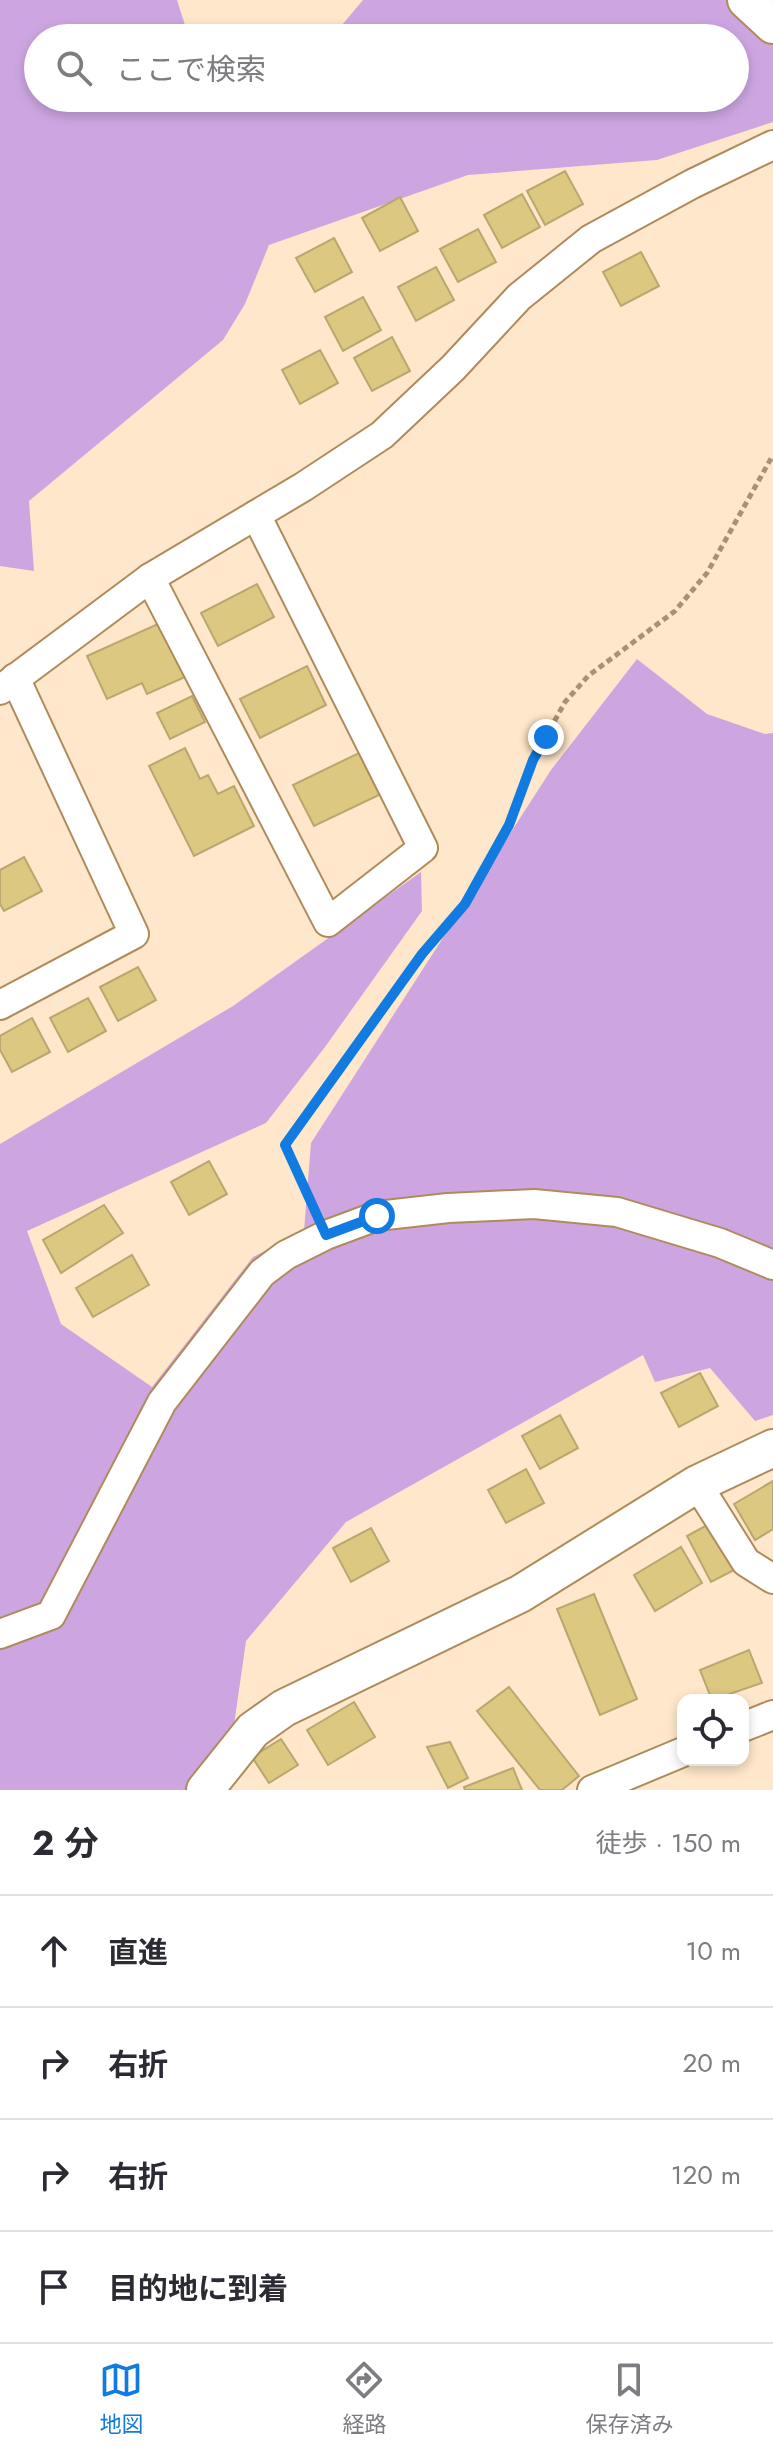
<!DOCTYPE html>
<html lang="ja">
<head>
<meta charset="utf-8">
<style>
  body { margin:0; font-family:Jost,"Noto Sans JP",sans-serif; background:#f7f7f7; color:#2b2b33 }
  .controls { position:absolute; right:24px; bottom:24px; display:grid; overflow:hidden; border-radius:16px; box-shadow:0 4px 12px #0003 }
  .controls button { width:72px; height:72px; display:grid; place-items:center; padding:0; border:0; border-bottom:2px solid #e1e1e2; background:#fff; color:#2b2b33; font:40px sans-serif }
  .stop { position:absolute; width:24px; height:24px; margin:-18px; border:6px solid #117be2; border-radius:50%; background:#fff }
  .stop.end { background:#117be2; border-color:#fff; box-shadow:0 2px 8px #0008 }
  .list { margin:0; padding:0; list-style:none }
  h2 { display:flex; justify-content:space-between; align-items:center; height:104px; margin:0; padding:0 32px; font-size:34px }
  h2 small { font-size:26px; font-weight:400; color:#7c7c81 }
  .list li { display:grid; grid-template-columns:52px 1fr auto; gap:24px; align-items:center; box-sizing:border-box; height:112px; padding:0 32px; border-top:2px solid #e1e1e2 }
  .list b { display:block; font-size:30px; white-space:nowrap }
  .list em { font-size:26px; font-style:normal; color:#7c7c81 }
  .icon { flex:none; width:44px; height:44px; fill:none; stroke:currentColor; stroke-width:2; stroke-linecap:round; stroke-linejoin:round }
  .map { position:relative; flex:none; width:773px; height:1790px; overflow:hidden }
  .search { position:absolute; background:#fff; box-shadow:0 4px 12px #0003; left:24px; right:24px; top:24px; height:88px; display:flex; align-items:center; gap:20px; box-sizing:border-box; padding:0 28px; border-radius:44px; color:#7c7c81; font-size:30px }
  .sheet { height:552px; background:#fff }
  nav { display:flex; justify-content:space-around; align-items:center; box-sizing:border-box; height:112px; border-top:2px solid #e1e1e2; background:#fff; font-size:22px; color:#7c7c81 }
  nav a { display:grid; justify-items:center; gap:4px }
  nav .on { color:#117be2 }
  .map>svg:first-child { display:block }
</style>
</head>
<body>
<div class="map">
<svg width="773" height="1790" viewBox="0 0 773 1790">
  <rect width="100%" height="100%" fill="#fee7ca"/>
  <g fill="#cda6e1">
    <path d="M0,0H177L189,38H38V98H735V38H331L363,0H773V122L657,160L468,175L269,245L245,304L223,340L29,501L34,571L0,566Z"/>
    <path d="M637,659L707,714L765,734L773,733V1415L755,1421L710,1368L655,1382L643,1355L346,1522L246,1641L232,1739L193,1790H0V1144L233,1006L421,872L422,911L325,1047L266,1123L27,1231L61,1324L152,1387L253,1257L304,1231L311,1143L551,770Z"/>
  </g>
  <g fill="#dcc881" stroke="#b8a86f" stroke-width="2">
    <path d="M565,171L583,204L545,225L527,191Z"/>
    <path d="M522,194L540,227L502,248L484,215Z"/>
    <path d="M400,197L418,231L380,251L362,218Z"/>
    <path d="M478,229L496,262L458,282L440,249Z"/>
    <path d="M334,238L352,272L315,292L296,258Z"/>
    <path d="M641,252L659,286L621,306L603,272Z"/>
    <path d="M436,267L454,300L416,321L398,287Z"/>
    <path d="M363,297L381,330L343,351L325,317Z"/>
    <path d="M392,337L410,371L372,391L354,358Z"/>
    <path d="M320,350L338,383L300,404L282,370Z"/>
    <path d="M257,584L274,617L218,646L201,613Z"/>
    <path d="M160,623L185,677L147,694L142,683L107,699L87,656Z"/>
    <path d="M307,666L326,705L260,738L240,699Z"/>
    <path d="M192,696L205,722L170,739L157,713Z"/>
    <path d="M185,748L200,779L208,775L218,794L234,786L254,826L194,856L149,766Z"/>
    <path d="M361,752L381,794L314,826L293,785Z"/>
    <path d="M24,857L42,891L4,911L0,904V870Z"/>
    <path d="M138,967L156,1000L118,1021L100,987Z"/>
    <path d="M88,998L106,1031L68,1052L50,1018Z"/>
    <path d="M32,1018L50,1052L12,1072L0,1050V1036Z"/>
    <path d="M209,1161L227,1194L189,1215L171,1182Z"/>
    <path d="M104,1205L123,1233L61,1273L43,1240Z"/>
    <path d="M132,1255L149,1285L93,1317L76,1288Z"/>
    <path d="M700,1373L718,1406L679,1427L661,1393Z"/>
    <path d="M560,1415L578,1448L540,1469L522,1436Z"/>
    <path d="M526,1469L544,1503L506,1523L488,1490Z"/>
    <path d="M773,1481V1529L755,1540L734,1504Z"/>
    <path d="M709,1524L734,1570L711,1582L687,1536Z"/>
    <path d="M371,1528L389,1561L351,1582L333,1548Z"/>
    <path d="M681,1547L702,1583L655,1611L634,1575Z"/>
    <path d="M594,1594L637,1699L600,1715L557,1609Z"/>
    <path d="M749,1650L762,1683L712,1700L700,1670Z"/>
    <path d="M509,1687L579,1776L562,1790H540L477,1711Z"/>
    <path d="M354,1702L375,1737L328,1765L307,1730Z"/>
    <path d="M281,1739L298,1765L269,1783L252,1757Z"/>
    <path d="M450,1742L468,1778L448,1788L427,1747Z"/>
    <path d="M513,1768L522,1790H465L464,1787Z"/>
  </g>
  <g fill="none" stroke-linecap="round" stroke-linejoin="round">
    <defs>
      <g id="minor">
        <path d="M150,578L328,922L423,848L256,515"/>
        <path d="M0,690L150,578L303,487L382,435L453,368L519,297L591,239L692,184L773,145"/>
        <path d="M0,1005L134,934L15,678"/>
        <path d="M697,1484L746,1562L773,1579"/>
        <path d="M0,1634L51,1615L162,1402L262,1273L286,1255L326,1235L377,1216L448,1208L534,1204L617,1212L720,1243L773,1265"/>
        <path d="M743,1727L773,1715"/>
        <path d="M592,1790L683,1752"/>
      </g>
      <g id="tertiary">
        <path d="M746,0L773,25"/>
        <path d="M205,1790L253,1730L284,1708L520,1594L697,1484L773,1448"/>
      </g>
    </defs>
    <use href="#minor" stroke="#af8b5c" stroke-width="32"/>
    <use href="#tertiary" stroke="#af8b5c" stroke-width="40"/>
    <path stroke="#a59279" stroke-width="5" stroke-dasharray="6 4" stroke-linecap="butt" d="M316,1213L285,1145L422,954L465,904L509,825L533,760L565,702L588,676L675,611L707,573L773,455"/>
    <use href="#minor" stroke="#fff" stroke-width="28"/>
    <use href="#tertiary" stroke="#fff" stroke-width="36"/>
  </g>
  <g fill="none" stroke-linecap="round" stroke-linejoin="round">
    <path stroke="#117be2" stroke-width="10" d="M377,1216L326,1235L285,1145L422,954L465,904L509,825L533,760L546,737"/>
  </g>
</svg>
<div class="controls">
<button><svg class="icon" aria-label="locate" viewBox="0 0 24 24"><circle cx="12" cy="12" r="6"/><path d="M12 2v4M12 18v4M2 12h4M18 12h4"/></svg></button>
</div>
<div class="stop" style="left:377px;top:1216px"></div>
<div class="stop end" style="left:546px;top:737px"></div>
<div class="search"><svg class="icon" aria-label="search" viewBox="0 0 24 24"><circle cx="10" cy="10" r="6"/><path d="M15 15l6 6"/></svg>ここで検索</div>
</div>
<section class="sheet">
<h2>2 分<small>徒歩 · 150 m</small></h2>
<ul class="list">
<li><svg class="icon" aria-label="ahead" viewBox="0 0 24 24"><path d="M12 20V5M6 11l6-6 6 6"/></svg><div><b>直進</b></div><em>10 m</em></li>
<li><svg class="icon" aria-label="right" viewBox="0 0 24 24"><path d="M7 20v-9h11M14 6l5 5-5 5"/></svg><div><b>右折</b></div><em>20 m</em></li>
<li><svg class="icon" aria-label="right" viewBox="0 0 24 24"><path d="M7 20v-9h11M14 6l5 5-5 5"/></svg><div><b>右折</b></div><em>120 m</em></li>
<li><svg class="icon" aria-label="arrive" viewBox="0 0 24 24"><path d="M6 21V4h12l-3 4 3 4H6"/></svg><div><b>目的地に到着</b></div></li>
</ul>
</section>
<nav>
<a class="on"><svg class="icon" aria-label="map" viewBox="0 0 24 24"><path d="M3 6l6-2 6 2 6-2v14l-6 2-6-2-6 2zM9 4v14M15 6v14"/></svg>地図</a>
<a><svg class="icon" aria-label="directions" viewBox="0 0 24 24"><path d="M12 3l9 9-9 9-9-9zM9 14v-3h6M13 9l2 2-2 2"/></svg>経路</a>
<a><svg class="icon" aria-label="saved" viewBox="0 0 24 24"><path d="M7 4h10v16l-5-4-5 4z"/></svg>保存済み</a>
</nav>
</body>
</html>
